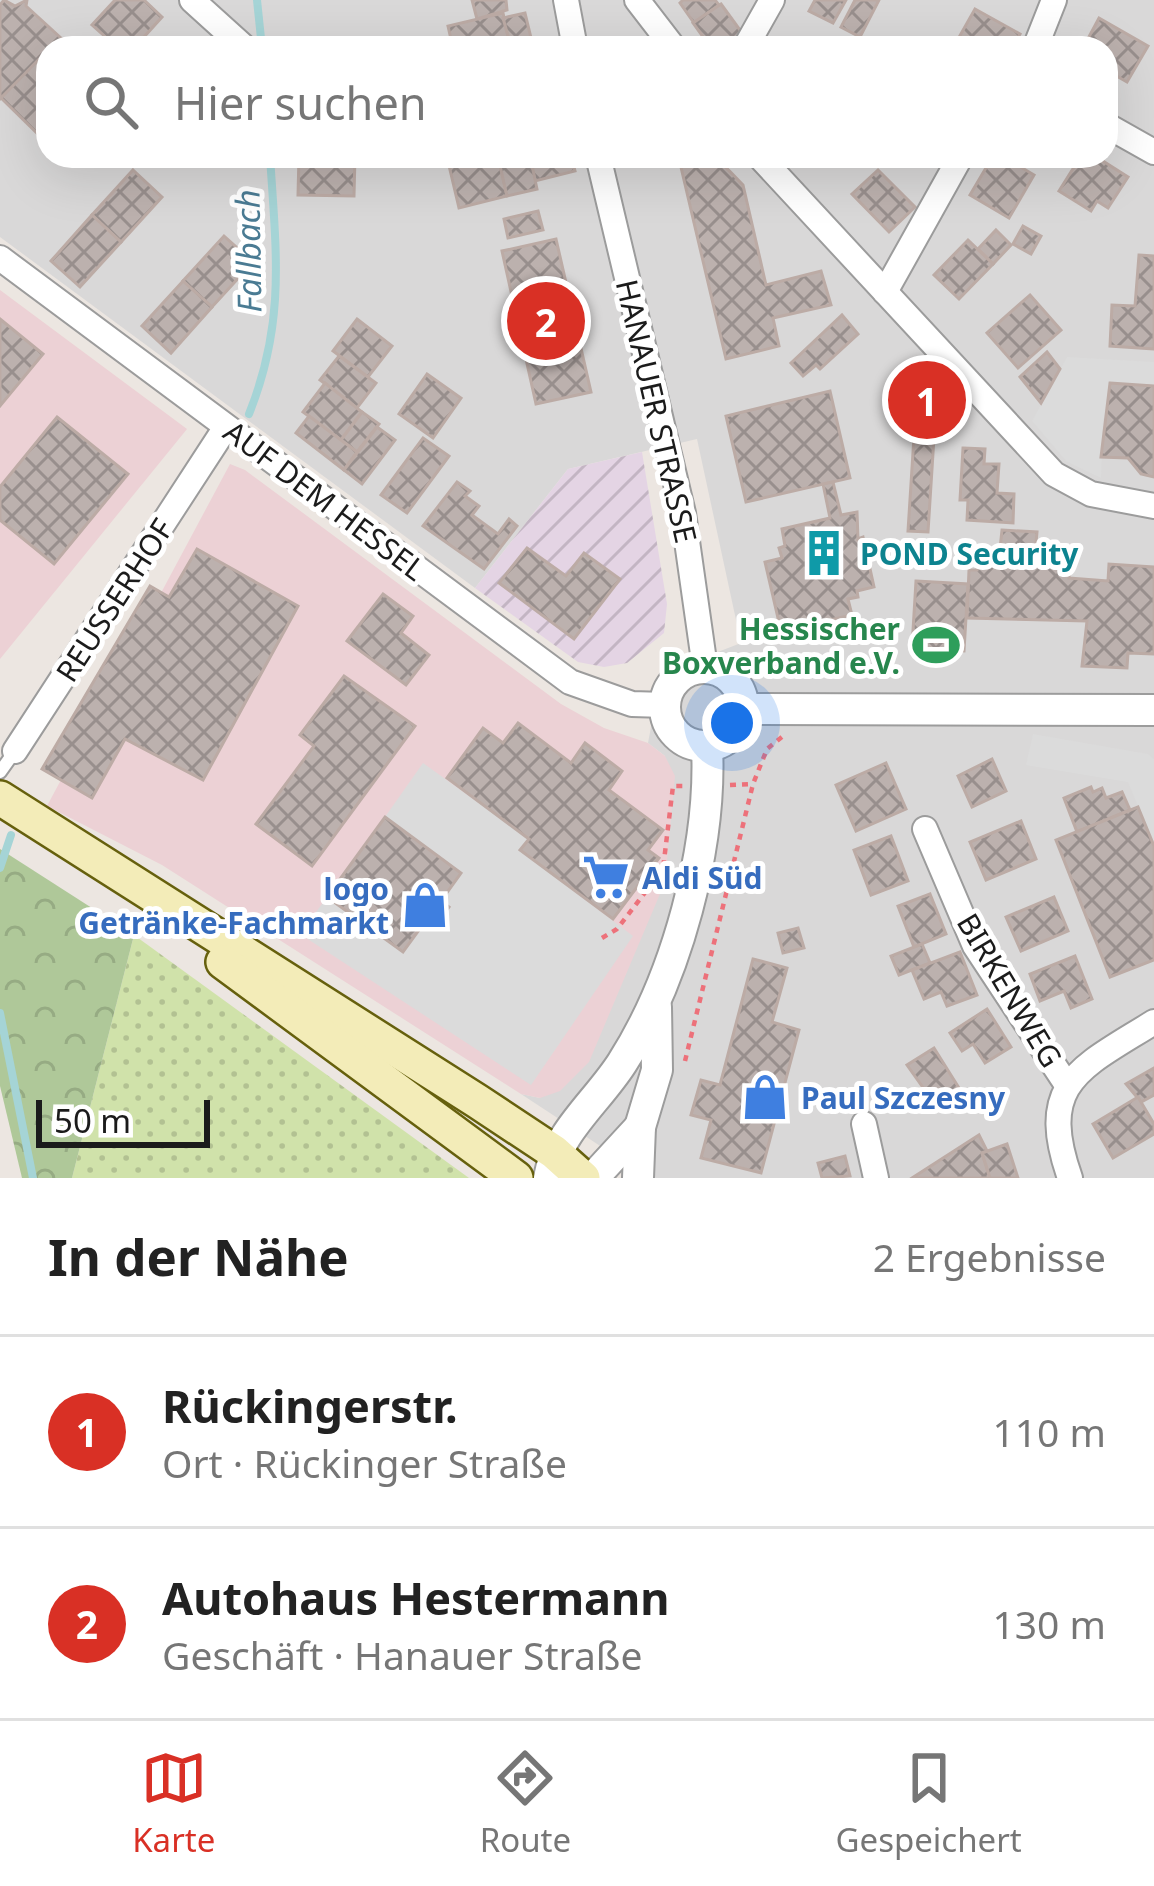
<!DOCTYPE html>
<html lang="de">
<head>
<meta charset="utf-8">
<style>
  body { margin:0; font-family:"Noto Sans",sans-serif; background:#f2f2f2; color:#222 }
  .scale { position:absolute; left:36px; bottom:30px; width:174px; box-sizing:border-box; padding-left:12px; border:6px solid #1b1b1b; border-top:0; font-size:33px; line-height:42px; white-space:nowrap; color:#1b1b1b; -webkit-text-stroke:9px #fff; paint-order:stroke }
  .you { position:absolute; left:732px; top:723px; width:42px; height:42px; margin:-30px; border:9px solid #fff; border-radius:50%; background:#1a73e8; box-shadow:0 0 0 18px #1a73e833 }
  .badge { display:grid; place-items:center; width:78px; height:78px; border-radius:50%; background:#d93025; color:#fff; font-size:39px; font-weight:700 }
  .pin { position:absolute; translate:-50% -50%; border:6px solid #fff; box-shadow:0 3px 12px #0006 }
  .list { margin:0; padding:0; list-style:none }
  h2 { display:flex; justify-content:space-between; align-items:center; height:156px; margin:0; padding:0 48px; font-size:51px }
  h2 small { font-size:39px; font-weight:400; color:#767676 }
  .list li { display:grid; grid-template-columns:78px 1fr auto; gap:36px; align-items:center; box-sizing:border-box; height:192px; padding:0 48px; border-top:3px solid #e0e0e0 }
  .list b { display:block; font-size:45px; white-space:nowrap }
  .list p { margin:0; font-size:39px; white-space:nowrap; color:#767676 }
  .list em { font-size:39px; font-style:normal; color:#767676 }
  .icon { flex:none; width:66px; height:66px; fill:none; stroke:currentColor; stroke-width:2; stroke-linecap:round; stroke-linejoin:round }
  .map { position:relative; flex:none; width:1154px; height:1178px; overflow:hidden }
  .search { position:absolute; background:#fff; box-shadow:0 12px 48px #0002; left:36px; right:36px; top:36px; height:132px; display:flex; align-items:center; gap:30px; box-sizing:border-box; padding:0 42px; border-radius:36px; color:#767676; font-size:45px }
  .sheet { height:540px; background:#fff }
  nav { display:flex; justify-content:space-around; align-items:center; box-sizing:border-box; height:168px; border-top:3px solid #e0e0e0; background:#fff; font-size:33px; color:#767676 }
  nav a { display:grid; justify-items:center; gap:6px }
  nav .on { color:#d93025 }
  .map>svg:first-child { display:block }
</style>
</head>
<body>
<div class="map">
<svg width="1154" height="1178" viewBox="0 0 1154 1178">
  <defs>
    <pattern id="industrial-furrows" width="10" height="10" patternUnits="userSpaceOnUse" patternTransform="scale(3)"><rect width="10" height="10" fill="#e4d4e4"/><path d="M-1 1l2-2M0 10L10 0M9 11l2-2" fill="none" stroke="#c3b5c3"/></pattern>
    <pattern id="grass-dots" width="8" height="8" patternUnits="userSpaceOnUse" patternTransform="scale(3)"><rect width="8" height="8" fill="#d0e2aa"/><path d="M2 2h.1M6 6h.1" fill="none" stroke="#b2c192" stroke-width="1.8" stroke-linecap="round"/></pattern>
    <pattern id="forest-crowns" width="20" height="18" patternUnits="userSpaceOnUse" patternTransform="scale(3)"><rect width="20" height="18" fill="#afc899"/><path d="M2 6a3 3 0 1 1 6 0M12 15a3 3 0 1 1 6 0" fill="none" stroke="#96ab83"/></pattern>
    <pattern id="building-cross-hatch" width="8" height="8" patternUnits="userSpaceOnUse" patternTransform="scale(3)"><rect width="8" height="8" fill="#bcb1ae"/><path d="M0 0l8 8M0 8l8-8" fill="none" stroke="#988f8d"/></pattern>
  </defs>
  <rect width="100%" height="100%" fill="#ece6e1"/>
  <path fill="#d9d8d8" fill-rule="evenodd" d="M0,0H1154V1178H649L521,1094L540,1098L665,756L648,743L661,674L741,643L697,439L568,469L475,588L0,237ZM48,48H1106V156H48Z"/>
  <g fill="#ecd1d5">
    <path d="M0,290L187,429L0,659Z"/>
    <path d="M230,464L245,470L561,704L604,728L648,743L665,756L675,776L665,882L589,1062L560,1091L540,1098L521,1094L162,865L47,806Z"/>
  </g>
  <path fill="url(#industrial-furrows)" d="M642,452L667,604L664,633L627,663L604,667L578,662L475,588L568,469Z"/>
  <path fill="url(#grass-dots)" d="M134,935L469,1178H72Z"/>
  <path fill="url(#forest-crowns)" d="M0,849L134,935L72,1178H22L0,1086Z"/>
  <g fill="#dbdbdb">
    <path d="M1067,357L1154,362V386L1103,419L1101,478L1066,461L1032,421Z"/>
    <path d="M1033,734L1148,754L1154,759V846L1128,782L1026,765Z"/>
    <path d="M423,763L529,839L521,851L633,936L531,1085L300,934L327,897L403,952L424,923L433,929L448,907L441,901L461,872L385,817Z"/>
  </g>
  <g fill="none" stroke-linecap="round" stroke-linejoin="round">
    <g stroke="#a5d4d6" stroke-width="8">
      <path d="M257,0L262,48"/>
      <path d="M249,414C286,322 276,252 270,156"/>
      <path d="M0,868L11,835"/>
      <path d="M0,1013L33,1178"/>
    </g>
  </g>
  <g fill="url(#building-cross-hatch)" stroke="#bcaba5" stroke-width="3">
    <path d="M4,0L15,6L27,0L26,6L62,39L0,99V5Z"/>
    <path d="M115,0H144L162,17L134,48H118L92,25Z"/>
    <path d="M472,0H506L507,10L477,19Z"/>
    <path d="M683,0H715L719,5L694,23L680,3Z"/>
    <path d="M815,0H846L833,23L809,11Z"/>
    <path d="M855,0H879L860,37L841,27Z"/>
    <path d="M721,4L745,37L730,48H711L693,23Z"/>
    <path d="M975,9L1020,34L1012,48H953Z"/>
    <path d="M503,13L510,45L453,48L448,26Z"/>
    <path d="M525,13L531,38L510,43L503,18Z"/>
    <path d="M1099,18L1148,46L1127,82L1106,70V48H1083Z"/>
    <path d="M48,50V144L1,98Z"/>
    <path d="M299,156H355L354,196L298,195Z"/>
    <path d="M498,156L507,196L459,208L447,157Z"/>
    <path d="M530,156H571L575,171L535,181Z"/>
    <path d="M530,156L537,189L507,196L498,157Z"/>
    <path d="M715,156L743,185L766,285L821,271L831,305L773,318L779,346L726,359L680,163Z"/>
    <path d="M993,156H1002L1034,175L1009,218L970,195Z"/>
    <path d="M1081,156H1095L1128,177L1108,208L1097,201L1091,211L1059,191Z"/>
    <path d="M133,170L162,197L121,242L92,215Z"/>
    <path d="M878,170L915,207L889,232L852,194Z"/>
    <path d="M538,211L543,230L508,238L504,219Z"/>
    <path d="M92,215L121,242L80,287L51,261Z"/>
    <path d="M1023,226L1041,236L1031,254L1013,244Z"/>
    <path d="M996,230L1011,245L993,264L978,249Z"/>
    <path d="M224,236L253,262L212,307L183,281Z"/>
    <path d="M556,239L591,392L536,404L502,251Z"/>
    <path d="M968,240L993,264L959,299L934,275Z"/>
    <path d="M1139,255L1154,256V349L1110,346L1112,305L1135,306Z"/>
    <path d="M183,281L212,307L171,353L142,326Z"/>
    <path d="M1030,295L1061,330L1018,368L987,333Z"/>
    <path d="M842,315L858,334L820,369L816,365L803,376L791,363Z"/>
    <path d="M0,319L43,354L0,406Z"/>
    <path d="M357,319L392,346L368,377L333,351Z"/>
    <path d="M1047,352L1060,369L1041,403L1020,377Z"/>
    <path d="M339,356L376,383L357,408L320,380Z"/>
    <path d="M427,374L461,398L433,438L399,414Z"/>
    <path d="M325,383L362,412L341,440L303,412Z"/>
    <path d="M1110,383L1154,386V477L1141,474L1128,458L1101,457Z"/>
    <path d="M830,391L850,478L746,502L726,416Z"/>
    <path d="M916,405L936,406L928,532L908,531Z"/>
    <path d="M362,412L379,424L357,452L341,440Z"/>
    <path d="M309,416L357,452L344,470L296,433Z"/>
    <path d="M57,417L128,474L54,564L0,520V487Z"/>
    <path d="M377,427L395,440L362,484L344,470Z"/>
    <path d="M423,438L449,456L407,513L381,495Z"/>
    <path d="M963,448L985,449L984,464H999L997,493L1014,494L1013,523L967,520L968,500H960Z"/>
    <path d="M457,482L470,491L465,496L479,506L472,515L498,534L509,519L517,526L484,569L423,526Z"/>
    <path d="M833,482L841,515L857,512L858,539L863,537L874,587L857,591L858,597L848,599L852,615L781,631L765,562L782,558L779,548L785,546L782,529L830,518L823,484Z"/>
    <path d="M1002,530L1037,532L1036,543L1071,546L1069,578L1108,581L1109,564L1154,567V654L1128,653L1127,668L1082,666L1087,621L967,618L969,570H977L978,548L1000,549Z"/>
    <path d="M527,548L566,576L584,553L620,579L574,639L499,583Z"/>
    <path d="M197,549L298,606L203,780L125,739L92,798L42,769L150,586L169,597Z"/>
    <path d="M916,581L968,584L964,651L912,647Z"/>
    <path d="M383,594L413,616L401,633L429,655L406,685L347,641Z"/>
    <path d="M344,676L415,726L312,866L256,824L314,746L300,735Z"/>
    <path d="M518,723L571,763L585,743L622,771L609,790L663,830L648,850L659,858L613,919L520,850L529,839L447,778L483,728L503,743Z"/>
    <path d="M992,759L1006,791L972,807L958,776Z"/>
    <path d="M886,763L906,809L856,831L836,785Z"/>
    <path d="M1091,787L1093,792L1102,788L1106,798L1122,792L1130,810L1077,832L1064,798Z"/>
    <path d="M1138,807L1154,846V960L1110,977L1056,840Z"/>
    <path d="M385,817L461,873L441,901L449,907L432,929L424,923L403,952L327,897Z"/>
    <path d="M1021,821L1036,859L986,880L970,842Z"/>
    <path d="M891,836L908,881L871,895L854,850Z"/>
    <path d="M930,894L946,934L914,947L898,906Z"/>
    <path d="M1054,897L1068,931L1021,951L1006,917Z"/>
    <path d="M798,928L804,948L783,953L778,933Z"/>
    <path d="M922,944L930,963L899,975L891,956Z"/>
    <path d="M960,952L977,995L947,1006L941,992L924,999L912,970Z"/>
    <path d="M1075,956L1092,999L1071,1008L1064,991L1040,1001L1030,974Z"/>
    <path d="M753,959L787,968L772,1022L799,1030L761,1173L701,1158L711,1120L691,1115L701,1080L720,1085Z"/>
    <path d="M987,1009L1011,1047L985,1063L973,1044L962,1051L950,1033Z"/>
    <path d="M934,1048L959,1088L934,1103L907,1065Z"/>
    <path d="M1154,1068V1095L1141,1102L1126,1084Z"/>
    <path d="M1138,1097L1154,1124V1134L1113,1158L1093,1124Z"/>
    <path d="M979,1135L987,1151L982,1153L990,1178H912Z"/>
    <path d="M1007,1144L1018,1178H990L982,1153Z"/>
    <path d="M845,1156L850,1176L822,1178L818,1163Z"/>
  </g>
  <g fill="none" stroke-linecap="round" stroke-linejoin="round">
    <defs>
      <path id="service" d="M0,772L15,751"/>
      <g id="minor">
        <path d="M192,0L245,48"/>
        <path d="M566,0L575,48"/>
        <path d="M637,0L674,48"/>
        <path d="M745,48L772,0"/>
        <path d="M1035,48L1054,0"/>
        <path d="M1106,125L1154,152"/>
        <path d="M598,156L683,513L705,668"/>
        <path d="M759,156L1054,474L1091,494L1154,506"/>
        <path d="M0,258L570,682L632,704L665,705"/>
        <path d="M885,292L961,156"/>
        <path d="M15,751L226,427"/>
        <path d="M925,829L975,946L1067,1085"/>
        <path d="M864,1124L876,1178"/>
        <path d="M1070,1178C1036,1082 1081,1068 1154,1022"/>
      </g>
      <g id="tertiary">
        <circle cx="704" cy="707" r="39"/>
        <path d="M743,709L1154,710"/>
        <path d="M549,1178C557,1132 597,1102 622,1063C677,977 712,847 707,746"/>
        <path d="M593,1178L640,1127"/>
        <path d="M638,1178L640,1127L657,1070L656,1007"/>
      </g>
      <g id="secondary">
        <path d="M0,798L477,1101L554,1152L583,1178"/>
        <path d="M223,962L516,1178"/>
      </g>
    </defs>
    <use href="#service" stroke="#9c9c9c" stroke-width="16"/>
    <use href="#minor" stroke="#9c9c9c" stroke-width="28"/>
    <use href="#tertiary" stroke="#9c9c9c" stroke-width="34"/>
    <use href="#secondary" stroke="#66600d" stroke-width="38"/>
    <g stroke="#ed717a" stroke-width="4.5" stroke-dasharray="6 6" stroke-linecap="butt">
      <path d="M730,785L753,784"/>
      <path d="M602,938L617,929L663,869L673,786H683"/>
      <path d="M685,1061L753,784L767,749L782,737"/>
    </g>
    <use href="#service" stroke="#fff" stroke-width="12"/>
    <use href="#minor" stroke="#fff" stroke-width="24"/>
    <use href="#tertiary" stroke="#fff" stroke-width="30"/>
    <use href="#secondary" stroke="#f3ecb8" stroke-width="33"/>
  </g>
  <defs>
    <symbol id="building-bare" viewBox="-9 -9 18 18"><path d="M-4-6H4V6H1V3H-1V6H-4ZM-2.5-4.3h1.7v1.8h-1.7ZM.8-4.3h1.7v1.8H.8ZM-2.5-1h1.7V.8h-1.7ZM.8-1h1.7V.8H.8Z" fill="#0f9aa8" stroke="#fff" stroke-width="2.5" paint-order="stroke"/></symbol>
    <symbol id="stadium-bare" viewBox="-9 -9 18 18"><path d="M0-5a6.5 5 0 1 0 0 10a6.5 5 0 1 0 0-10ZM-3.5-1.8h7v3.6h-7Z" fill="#2e9e5b" stroke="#fff" stroke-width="2.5" paint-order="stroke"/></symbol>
    <symbol id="supermarket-bare" viewBox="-9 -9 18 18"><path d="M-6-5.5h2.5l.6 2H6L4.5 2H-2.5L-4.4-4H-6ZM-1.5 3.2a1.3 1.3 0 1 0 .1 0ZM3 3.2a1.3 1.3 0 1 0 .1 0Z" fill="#3f7fe0" stroke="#fff" stroke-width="2.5" paint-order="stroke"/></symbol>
    <symbol id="shop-bare" viewBox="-9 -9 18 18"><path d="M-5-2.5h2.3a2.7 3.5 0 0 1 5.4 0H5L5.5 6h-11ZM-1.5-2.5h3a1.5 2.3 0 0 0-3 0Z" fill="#3f7fe0" stroke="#fff" stroke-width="2.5" paint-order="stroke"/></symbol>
  </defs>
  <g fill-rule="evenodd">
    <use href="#building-bare" x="791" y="520" width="66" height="66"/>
    <use href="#stadium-bare" x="903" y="612" width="66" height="66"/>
    <use href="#supermarket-bare" x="573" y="844" width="66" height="66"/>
    <use href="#shop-bare" x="392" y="872" width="66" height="66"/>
    <use href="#shop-bare" x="732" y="1064" width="66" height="66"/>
  </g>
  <g text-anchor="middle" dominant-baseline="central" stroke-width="10" stroke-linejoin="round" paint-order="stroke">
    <g font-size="30" fill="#1b1b1b" stroke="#fff">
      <text transform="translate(657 411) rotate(77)">HANAUER STRASSE</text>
      <text transform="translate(325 500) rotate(37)">AUF DEM HESSEL</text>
      <text transform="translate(114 600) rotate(-57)">REUSSERHOF</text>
      <text transform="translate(1010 990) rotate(59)">BIRKENWEG</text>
    </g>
    <g font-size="30" font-weight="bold" fill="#0d838f" stroke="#fff" text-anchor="start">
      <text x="860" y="553">POND Security</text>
    </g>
    <g font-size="30" font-weight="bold" fill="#27864d" stroke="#fff" text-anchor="end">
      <text x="900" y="628">Hessischer<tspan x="900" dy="34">Boxverband e.V.</tspan></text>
    </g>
    <g font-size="30" font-weight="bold" fill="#366cbe" stroke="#fff" text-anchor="start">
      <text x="642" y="877">Aldi Süd</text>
      <text x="389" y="888" text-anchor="end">logo<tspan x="389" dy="34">Getränke-Fachmarkt</tspan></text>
      <text x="801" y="1097">Paul Szczesny</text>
    </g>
    <g font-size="33" font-style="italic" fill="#4a7b93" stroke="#fff">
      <text transform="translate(248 251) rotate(-91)">Fallbach</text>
    </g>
  </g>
</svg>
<div class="scale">50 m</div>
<div class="you"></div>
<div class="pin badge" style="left:927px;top:400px">1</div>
<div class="pin badge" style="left:546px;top:321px">2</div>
<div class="search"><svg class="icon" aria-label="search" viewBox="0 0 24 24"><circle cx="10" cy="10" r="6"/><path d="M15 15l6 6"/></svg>Hier suchen</div>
</div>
<section class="sheet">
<h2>In der Nähe<small>2 Ergebnisse</small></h2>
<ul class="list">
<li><span class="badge">1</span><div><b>Rückingerstr.</b><p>Ort · Rückinger Straße</p></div><em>110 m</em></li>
<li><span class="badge">2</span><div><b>Autohaus Hestermann</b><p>Geschäft · Hanauer Straße</p></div><em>130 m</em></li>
</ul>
</section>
<nav>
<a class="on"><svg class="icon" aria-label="map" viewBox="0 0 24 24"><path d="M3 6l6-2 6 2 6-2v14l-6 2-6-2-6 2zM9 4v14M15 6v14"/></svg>Karte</a>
<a><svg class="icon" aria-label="directions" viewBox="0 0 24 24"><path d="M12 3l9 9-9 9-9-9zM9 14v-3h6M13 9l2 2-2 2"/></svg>Route</a>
<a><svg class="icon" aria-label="saved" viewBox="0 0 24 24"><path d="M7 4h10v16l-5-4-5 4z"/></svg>Gespeichert</a>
</nav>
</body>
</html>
